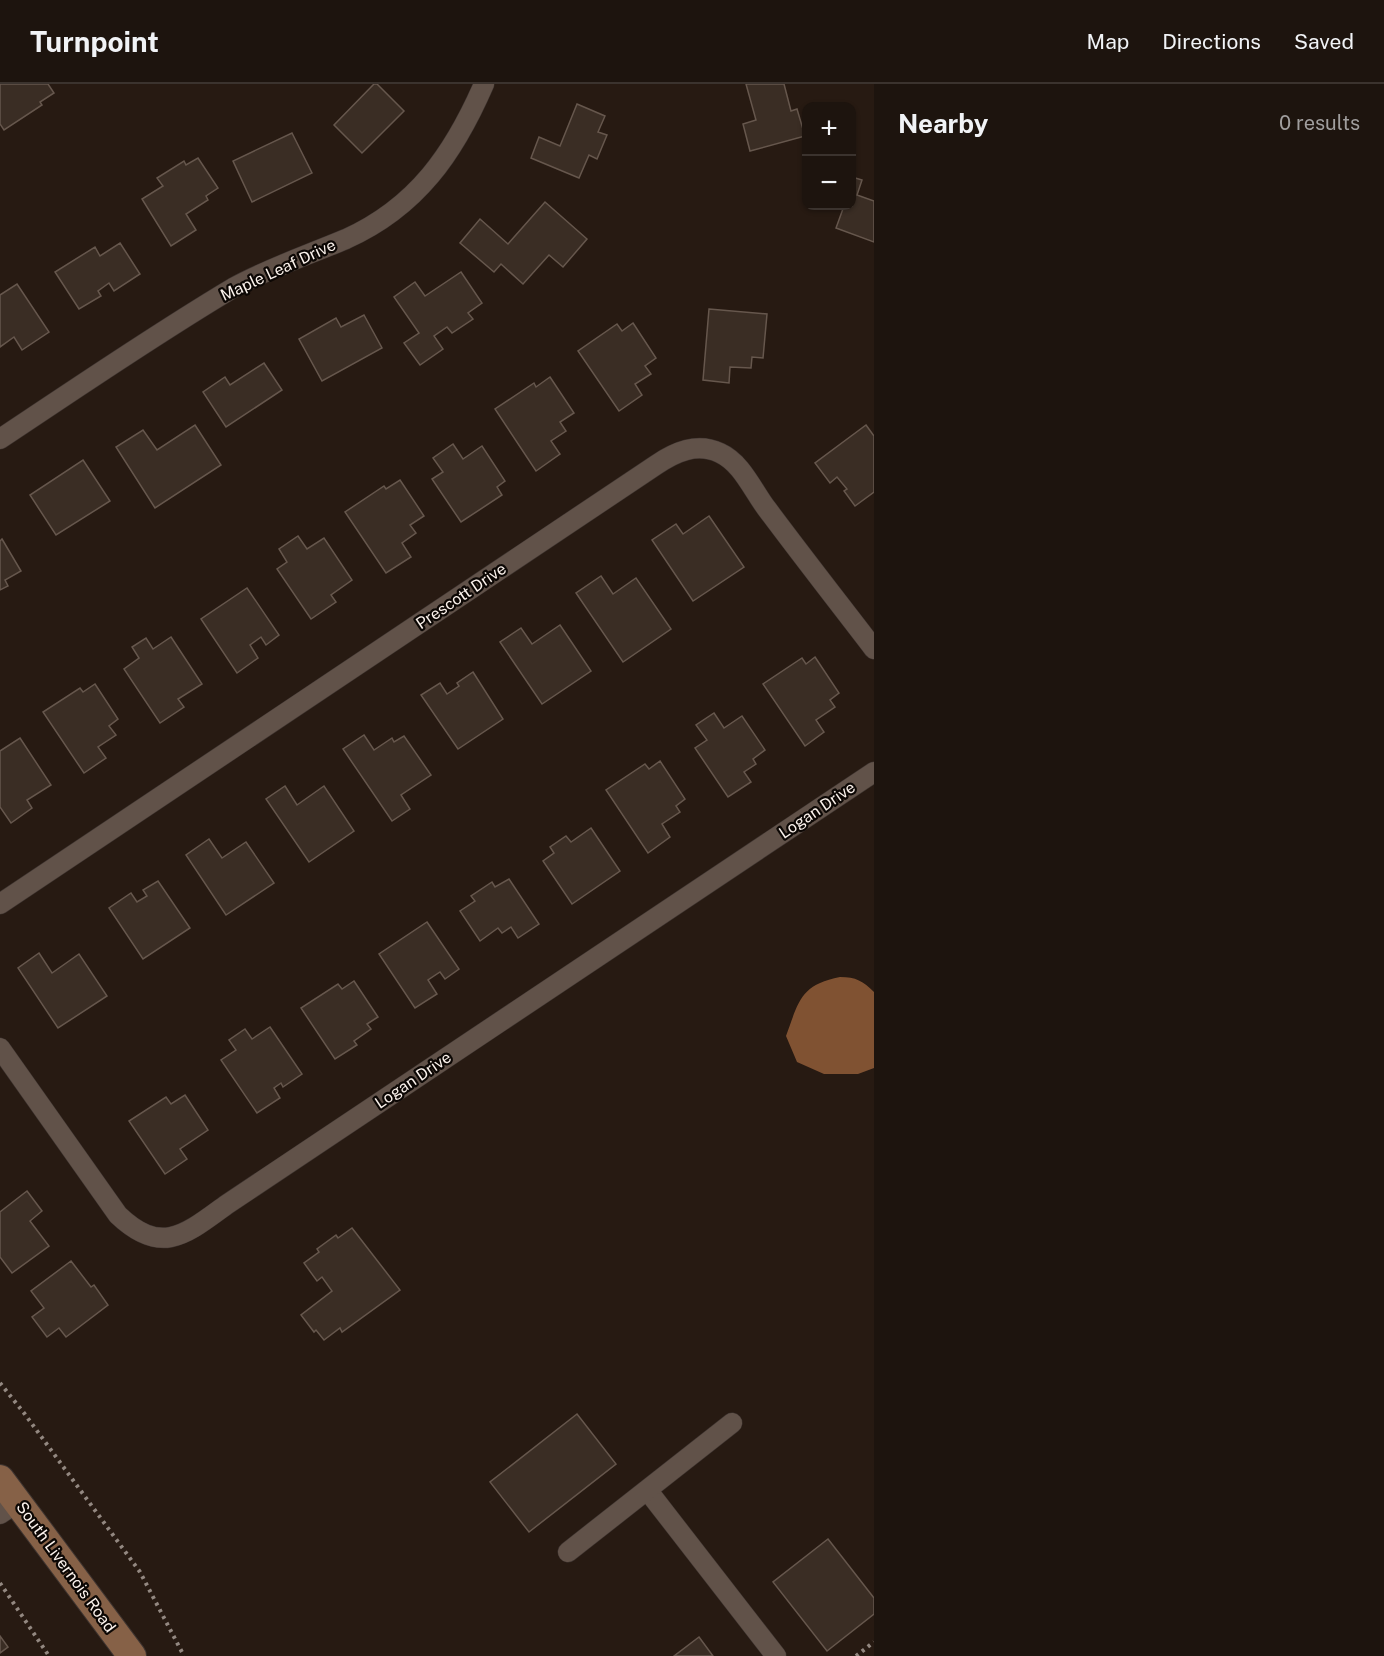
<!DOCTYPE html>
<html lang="en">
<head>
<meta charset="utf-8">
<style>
  body { margin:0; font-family:"Public Sans",sans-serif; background:#251d17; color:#f1f3f6 }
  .controls { position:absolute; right:18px; top:18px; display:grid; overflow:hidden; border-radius:12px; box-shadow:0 2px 4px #0004 }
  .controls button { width:54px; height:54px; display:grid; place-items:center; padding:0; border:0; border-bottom:2px solid #3b332e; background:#1d140e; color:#f1f3f6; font:30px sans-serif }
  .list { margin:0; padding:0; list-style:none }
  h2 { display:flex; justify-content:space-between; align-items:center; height:78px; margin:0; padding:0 24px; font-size:26px }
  h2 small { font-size:20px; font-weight:400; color:#a09e9e }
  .map { position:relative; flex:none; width:874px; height:1572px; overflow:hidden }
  header { display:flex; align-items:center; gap:36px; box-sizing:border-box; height:84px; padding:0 30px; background:#1d140e; border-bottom:2px solid #3b332e }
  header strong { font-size:28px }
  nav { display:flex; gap:33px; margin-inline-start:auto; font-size:21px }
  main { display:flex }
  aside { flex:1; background:#1d140e }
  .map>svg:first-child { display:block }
</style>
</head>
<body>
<header>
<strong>Turnpoint</strong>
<nav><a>Map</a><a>Directions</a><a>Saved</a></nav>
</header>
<main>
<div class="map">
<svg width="874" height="1572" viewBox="0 0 874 1572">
  <rect width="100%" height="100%" fill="#271a12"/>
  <path fill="#805232" d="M840,893C856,893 863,897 874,908V984L858,990H824L797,978L786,952C799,917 800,901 840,893Z"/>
  <g fill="#3a2d24" stroke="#66574d" stroke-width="1.5">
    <path d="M0,0H48L54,9L40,18L42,21L4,46L0,40Z"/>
    <path d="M374,0H377L404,27L362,69L334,41Z"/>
    <path d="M746,0H784L791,27L797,25L805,52L750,67L743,40L756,36Z"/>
    <path d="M577,20L605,32L598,48L607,51L597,75L589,71L579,94L531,74L539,53L560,62Z"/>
    <path d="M292,49L312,89L252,118L233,77Z"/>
    <path d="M198,74L218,104L206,112L208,116L186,130L196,146L171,162L142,115L163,102L157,94L184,77L186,81Z"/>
    <path d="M852,93L862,96L857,111L874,117V158L836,144L844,122H852Z"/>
    <path d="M545,118L587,155L563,183L549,171L523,200L501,180L494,188L460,159L480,135L508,160Z"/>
    <path d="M120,159L140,190L114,207L109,199L98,207L101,212L79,225L55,188L95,163L100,172Z"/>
    <path d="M461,188L482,219L468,229L473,235L452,249L447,243L434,252L443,265L420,281L404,259L419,249L394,213L415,198L425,212Z"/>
    <path d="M17,200L49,248L22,266L14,253L0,263V211Z"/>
    <path d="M709,225L767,230L763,274L752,273L751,284L730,283L729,299L703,296Z"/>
    <path d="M364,231L382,264L322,297L299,255L336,234L341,243Z"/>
    <path d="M633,239L656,274L645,282L651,290L635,300L642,311L619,327L578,267L617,240L622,247Z"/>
    <path d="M264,279L282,306L226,343L203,308L225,293L230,301Z"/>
    <path d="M550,293L574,329L560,338L566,347L551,357L560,370L536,387L495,325L534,299L536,303Z"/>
    <path d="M195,341L221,381L155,424L116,363L143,346L157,366Z"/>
    <path d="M866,341L874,352V408L855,422L844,407L847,405L837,393L830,399L815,379Z"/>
    <path d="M453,360L463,375L482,362L505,397L497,403L502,411L461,438L432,395L443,388L433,374Z"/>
    <path d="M83,376L110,417L56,451L30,411Z"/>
    <path d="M400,396L424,432L410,441L416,449L402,459L411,473L386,489L345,428L384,402L386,405Z"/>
    <path d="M709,432L744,483L693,517L652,456L676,440L683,450Z"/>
    <path d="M298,452L307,465L324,454L352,496L331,511L336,518L311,535L277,485L287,478L279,465Z"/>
    <path d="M2,455L21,487L5,496L8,502L0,506V457Z"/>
    <path d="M601,492L613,510L636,494L671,545L623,578L576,509Z"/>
    <path d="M247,504L279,551L266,561L261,553L250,561L258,574L237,589L201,535Z"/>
    <path d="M560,541L591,587L542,620L500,558L521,544L532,560Z"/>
    <path d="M171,553L202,600L178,615L184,623L160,639L124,585L139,574L132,563L146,554L153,565Z"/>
    <path d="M815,573L839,609L830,616L835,623L816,636L824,648L805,662L763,600L802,574L806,580Z"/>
    <path d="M473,588L503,635L458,665L421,611L440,599L447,610L459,602L457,599Z"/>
    <path d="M95,600L118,635L109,642L116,651L98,663L106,674L84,689L43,628L80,604L83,608Z"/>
    <path d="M714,629L724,644L742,632L765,666L753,675L756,680L744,688L751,698L728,713L695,664L707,656L696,641Z"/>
    <path d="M364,651L374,666L392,654L394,658L404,652L431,691L401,711L410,725L392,737L343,665Z"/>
    <path d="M20,654L51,701L27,716L32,724L11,739L0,723V667Z"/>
    <path d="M660,677L685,715L676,722L680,728L662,740L670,753L648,769L606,706L645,680L649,685Z"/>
    <path d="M285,702L297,721L324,702L354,747L309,778L266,715Z"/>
    <path d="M591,744L620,787L572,820L543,777L554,769L550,763L566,752L571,758Z"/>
    <path d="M209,755L222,774L246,758L274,799L226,831L186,771Z"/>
    <path d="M509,795L539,840L518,854L511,843L502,849L498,844L480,857L460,827L475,817L471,812L492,798L495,803Z"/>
    <path d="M158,797L190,844L143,875L109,824L131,809L137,818L147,812L143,806Z"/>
    <path d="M427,838L459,885L445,895L440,888L428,896L437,910L415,924L379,870Z"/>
    <path d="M39,869L52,889L79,870L107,912L58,944L18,884Z"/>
    <path d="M354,897L378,933L367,940L371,945L354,957L357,961L335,975L301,924L338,900L342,905Z"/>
    <path d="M270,943L302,990L283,1003L281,999L274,1004L280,1014L257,1029L221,976L236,966L229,956L245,945L252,955Z"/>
    <path d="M185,1011L208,1046L180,1065L187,1075L165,1090L129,1037L166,1013L171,1020Z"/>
    <path d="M27,1107L42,1127L30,1137L49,1162L12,1189L0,1173V1128Z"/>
    <path d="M352,1144L400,1206L342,1248L340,1244L324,1256L316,1246L314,1248L301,1231L332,1207L322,1193L317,1197L304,1179L319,1168L317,1165L336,1151L338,1154Z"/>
    <path d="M71,1177L91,1203L94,1201L108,1221L66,1253L59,1244L47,1253L32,1233L44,1224L31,1207Z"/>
    <path d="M577,1330L616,1380L529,1448L490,1398Z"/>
    <path d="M828,1455L874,1514V1530L827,1567L773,1498Z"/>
    <path d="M0,1552L8,1563L0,1569Z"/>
    <path d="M699,1553L713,1572H674Z"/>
  </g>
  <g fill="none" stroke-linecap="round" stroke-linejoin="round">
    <defs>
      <g id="street">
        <path d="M0,355C77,304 154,251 233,204C269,184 308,171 346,155C417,123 454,69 484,0"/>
        <path d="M0,820L656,381C675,368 697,358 720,369C742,379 753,407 767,425C802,472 838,518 874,565"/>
        <path d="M0,964L118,1131C161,1172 185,1151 226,1121L874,688"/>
        <path d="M648,1407L776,1572"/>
        <path d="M0,1430L18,1418"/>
        <path d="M568,1468L732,1339"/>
      </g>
      <path id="secondary" d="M0,1395L132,1572"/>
    </defs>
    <use href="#street" stroke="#3e3430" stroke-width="21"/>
    <use href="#secondary" stroke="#3e3430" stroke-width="30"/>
    <g stroke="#938881" stroke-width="4" stroke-dasharray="3 4.5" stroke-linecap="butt">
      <path d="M0,1299L24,1329L140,1488L184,1572"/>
      <path d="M0,1499L49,1572"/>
      <path d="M856,1572L874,1558"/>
    </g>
    <use href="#street" stroke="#615249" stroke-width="20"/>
    <use href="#secondary" stroke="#866147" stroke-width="28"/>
  </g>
  <g text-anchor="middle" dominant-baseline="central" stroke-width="4.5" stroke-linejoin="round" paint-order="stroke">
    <g font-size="16" fill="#fbf2ec" stroke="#0c0704">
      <text transform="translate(278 186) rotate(-25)">Maple Leaf Drive</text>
      <text transform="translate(461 512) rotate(-34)">Prescott Drive</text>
      <text transform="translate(817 726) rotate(-34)">Logan Drive</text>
      <text transform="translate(413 996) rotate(-34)">Logan Drive</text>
      <text transform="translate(66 1483) rotate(54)">South Livernois Road</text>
    </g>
  </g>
</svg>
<div class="controls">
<button>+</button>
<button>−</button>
</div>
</div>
<aside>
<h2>Nearby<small>0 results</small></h2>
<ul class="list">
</ul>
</aside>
</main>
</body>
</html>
